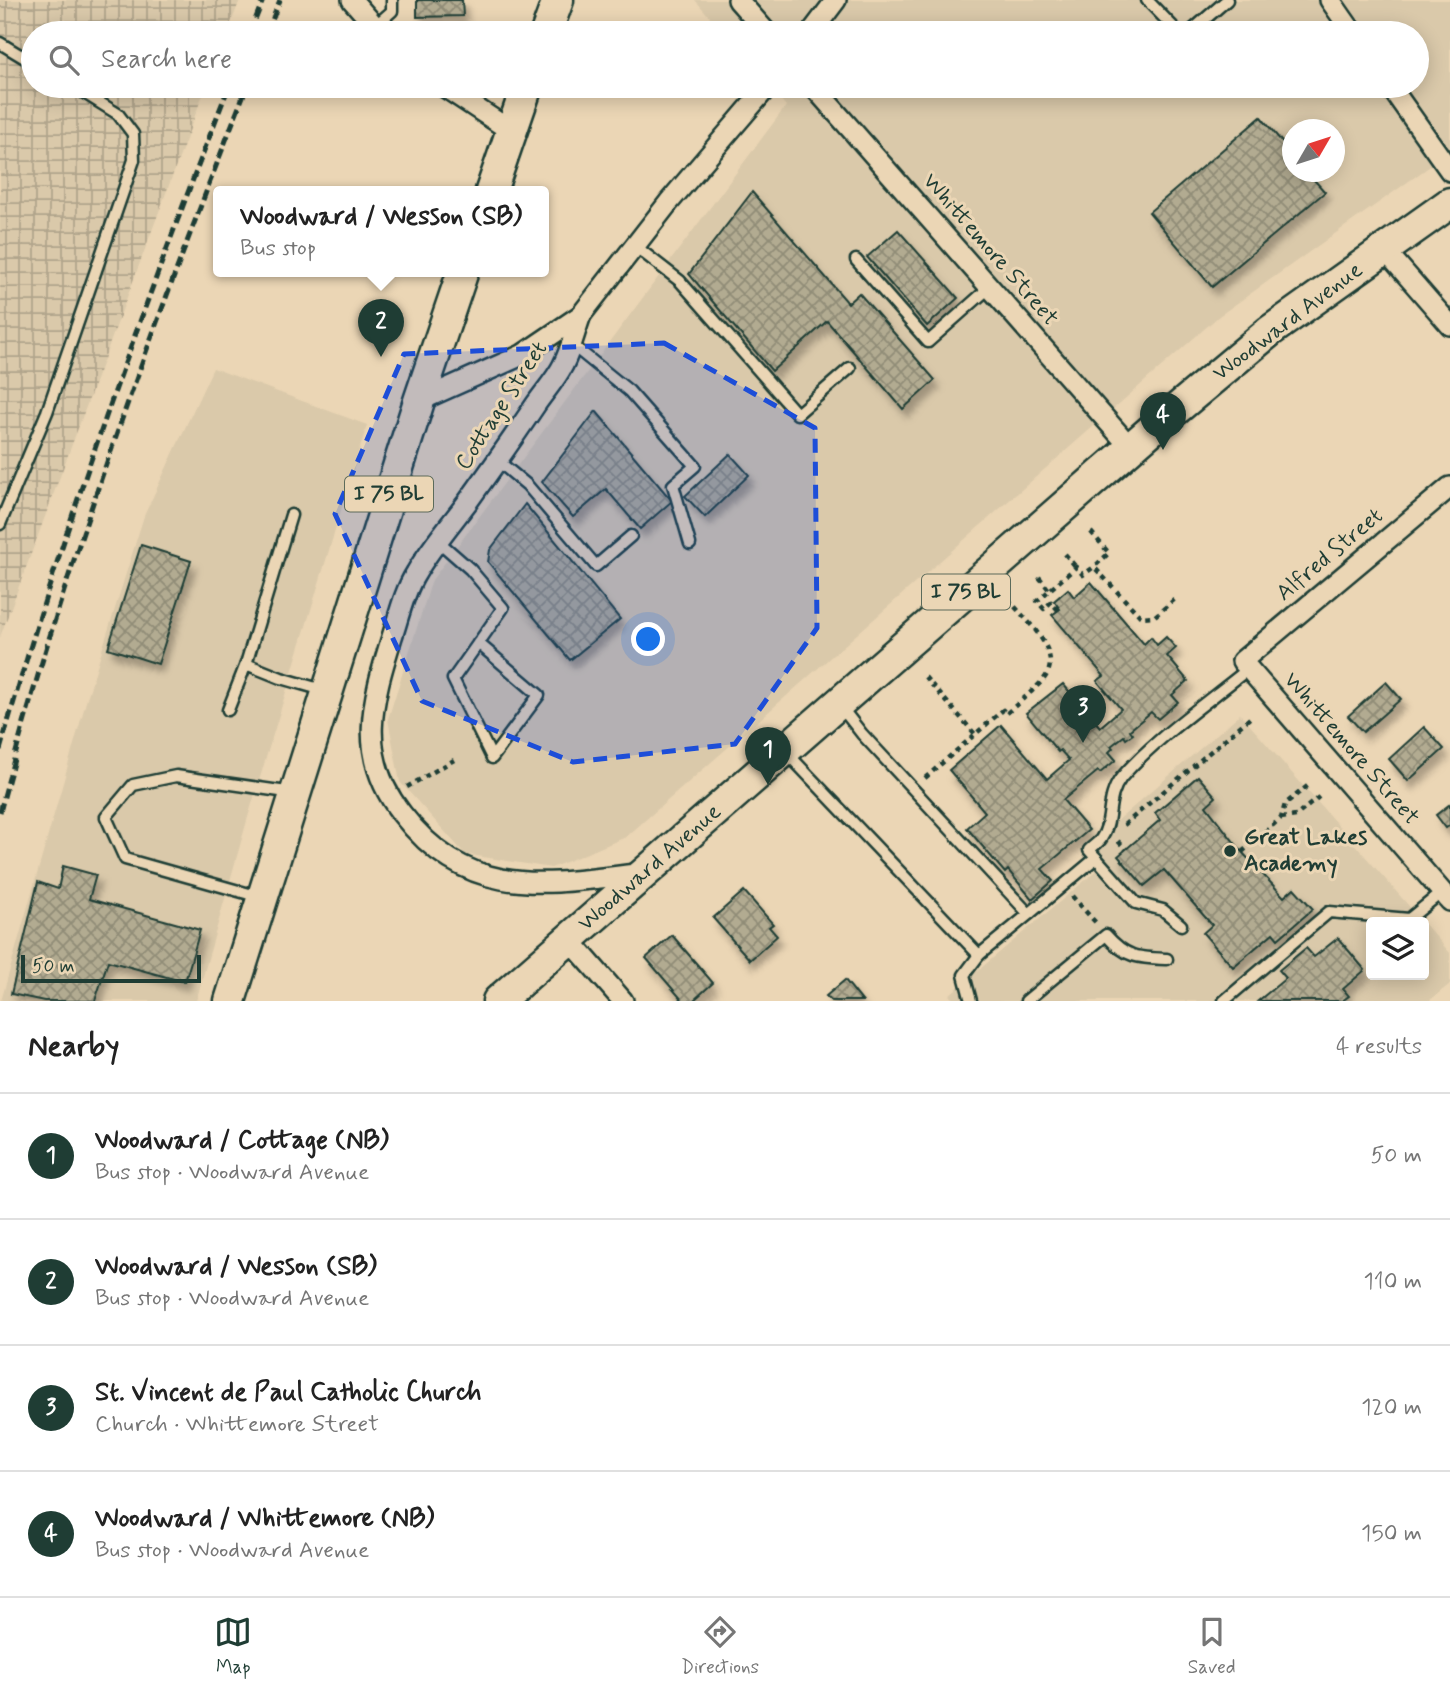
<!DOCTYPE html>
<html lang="en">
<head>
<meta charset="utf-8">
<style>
  body { margin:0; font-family:Mynerve,sans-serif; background:#f2f2f2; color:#222 }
  .controls { position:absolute; right:21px; bottom:21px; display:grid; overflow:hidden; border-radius:7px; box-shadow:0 4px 18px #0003 }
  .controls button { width:63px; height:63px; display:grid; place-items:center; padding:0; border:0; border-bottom:2px solid #e0e0e0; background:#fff; color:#222; font:35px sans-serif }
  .compass { position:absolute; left:1282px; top:119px; width:63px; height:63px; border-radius:50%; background:#fff; box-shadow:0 4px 18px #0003; rotate:51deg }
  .scale { position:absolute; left:21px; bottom:18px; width:180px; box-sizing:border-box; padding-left:7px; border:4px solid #1f3d34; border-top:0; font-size:19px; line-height:24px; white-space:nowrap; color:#1f3d34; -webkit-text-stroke:5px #ebd6b5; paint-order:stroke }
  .you { position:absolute; left:649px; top:640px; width:24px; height:24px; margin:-18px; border:5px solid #fff; border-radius:50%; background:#1a73e8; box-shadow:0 0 0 10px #1a73e833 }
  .badge { display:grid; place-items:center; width:46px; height:46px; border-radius:50%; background:#1f3d34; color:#fff; font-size:23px; font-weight:700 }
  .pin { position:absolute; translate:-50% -58px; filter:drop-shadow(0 2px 4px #0008) }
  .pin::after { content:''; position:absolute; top:37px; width:24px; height:21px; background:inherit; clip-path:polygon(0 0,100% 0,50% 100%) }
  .popup { position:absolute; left:213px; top:186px; width:336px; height:91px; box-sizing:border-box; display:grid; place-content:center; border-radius:7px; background:#fff; filter:drop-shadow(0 2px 5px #0005); font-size:23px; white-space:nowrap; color:#767676 }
  .popup b { font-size:26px; color:#222 }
  .popup::after { content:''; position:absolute; left:50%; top:100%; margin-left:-14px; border:14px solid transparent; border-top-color:#fff }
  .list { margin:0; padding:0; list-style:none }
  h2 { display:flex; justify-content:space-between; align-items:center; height:91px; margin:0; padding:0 28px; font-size:30px }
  h2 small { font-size:23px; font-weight:400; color:#767676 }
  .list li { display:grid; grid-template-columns:46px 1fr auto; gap:21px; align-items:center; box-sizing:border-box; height:126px; padding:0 28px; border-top:2px solid #e0e0e0 }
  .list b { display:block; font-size:26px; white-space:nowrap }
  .list p { margin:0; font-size:23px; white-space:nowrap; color:#767676 }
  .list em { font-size:23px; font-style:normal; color:#767676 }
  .icon { flex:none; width:38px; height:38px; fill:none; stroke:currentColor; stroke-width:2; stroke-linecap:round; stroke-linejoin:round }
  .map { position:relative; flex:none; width:1450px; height:1001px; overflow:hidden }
  .search { position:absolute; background:#fff; box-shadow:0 4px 18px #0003; left:21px; right:21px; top:21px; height:77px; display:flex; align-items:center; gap:18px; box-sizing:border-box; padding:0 24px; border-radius:38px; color:#767676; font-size:26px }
  .sheet { height:595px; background:#fff }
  nav { display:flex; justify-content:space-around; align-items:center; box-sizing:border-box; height:98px; border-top:2px solid #e0e0e0; background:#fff; font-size:19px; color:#767676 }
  nav a { display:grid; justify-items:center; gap:4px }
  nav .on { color:#1f3d34 }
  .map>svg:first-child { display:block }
</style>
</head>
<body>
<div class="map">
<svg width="1450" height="1001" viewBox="0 0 1450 1001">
  <defs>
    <pattern id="industrial-grid" width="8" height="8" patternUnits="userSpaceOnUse" patternTransform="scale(1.75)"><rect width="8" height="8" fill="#dac9aa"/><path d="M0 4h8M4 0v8" fill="none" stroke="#b0a48b"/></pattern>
    <pattern id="building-cross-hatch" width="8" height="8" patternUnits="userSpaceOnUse" patternTransform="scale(1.75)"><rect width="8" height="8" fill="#b2ab91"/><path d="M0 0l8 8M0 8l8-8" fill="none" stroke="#908c77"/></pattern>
    <filter id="shadow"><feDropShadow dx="4.5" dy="8" stdDeviation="3.5" flood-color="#0004"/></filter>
  </defs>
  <rect width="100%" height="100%" fill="#ebd6b5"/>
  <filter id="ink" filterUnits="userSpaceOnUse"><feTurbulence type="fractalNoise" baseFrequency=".0143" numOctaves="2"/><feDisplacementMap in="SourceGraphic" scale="14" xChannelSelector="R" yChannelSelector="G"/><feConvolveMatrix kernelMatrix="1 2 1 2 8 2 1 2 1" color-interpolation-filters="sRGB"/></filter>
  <g filter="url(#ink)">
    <g fill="#dac9aa" fill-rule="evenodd">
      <path d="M695,0H1450V152L1219,316L626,837L551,868L465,854L400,782L388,719L432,580L786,106L769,86H1417V33H724ZM1292,130H1334V172H1292Z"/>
      <path d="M213,368L367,425L248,817L196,1001H1L88,695L144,516Z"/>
      <path d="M1240,714L1423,922H1371V975H1424V923L1450,953V984L1429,1001H955L949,995L1107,862L1092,843Z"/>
    </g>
    <path fill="url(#industrial-grid)" d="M0,0H240L227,33H33V86H206L0,637Z"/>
    <g fill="url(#building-cross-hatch)" stroke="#1f3d34" stroke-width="2" filter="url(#shadow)">
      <path d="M417,0H462L463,16L417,17Z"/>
      <path d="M1261,117L1292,154V172H1307L1325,192L1212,287L1149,212Z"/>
      <path d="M752,192L848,303L859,293L935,380L903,409L827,321L772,371L689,274Z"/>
      <path d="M898,230L958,298L927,326L867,257Z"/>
      <path d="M596,411L672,501L640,529L606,489L573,517L542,482Z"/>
      <path d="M730,454L749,475L705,517L685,496Z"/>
      <path d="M525,504L620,619L570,660L488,562L490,550Z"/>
      <path d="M141,545L191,561L158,664L108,648Z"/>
      <path d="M1091,582L1144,644L1151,637L1157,645L1166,637L1176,648L1167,656L1188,681L1172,695L1178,702L1158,719L1151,712L1130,730L1133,734L1126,739L1124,736L1111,746L1113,748L1109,752L1116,760L1100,773L1098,771L1063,800L1089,830L1042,869L1053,881L1032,899L1008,870L1005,873L967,828L985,812L949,770L1001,725L1047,779L1069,760L1060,750L1058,752L1026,713L1063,684L1100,727L1121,709L1097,681L1104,676L1052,615L1060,609L1054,601L1068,589L1074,597Z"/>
      <path d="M1386,682L1401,699L1363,732L1348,716Z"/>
      <path d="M1424,727L1444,749L1408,781L1389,759Z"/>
      <path d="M1198,776L1216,797L1206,806L1242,852L1284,897L1294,888L1313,909L1278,939L1273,933L1233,967L1203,933L1212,925L1164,870L1144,886L1118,856L1160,820L1155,813Z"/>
      <path d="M1450,804V825L1446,828L1436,815Z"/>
      <path d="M63,866L96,875L89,899L200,930L185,982L108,961L95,1001H44L11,994L38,882L58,889Z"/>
      <path d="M744,891L773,924L769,927L777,936L750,960L713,918Z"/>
      <path d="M672,935L713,983L693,1001H683L646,958Z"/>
      <path d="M1338,938L1365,970L1343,989L1349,996L1342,1001H1258L1286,978L1279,970L1306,948L1314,957Z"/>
      <path d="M845,980L862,1001H831L826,996Z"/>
    </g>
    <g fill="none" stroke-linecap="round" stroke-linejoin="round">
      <defs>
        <g id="service">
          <path d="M1147,0L1179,33"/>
          <path d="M375,26L392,11V0"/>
          <path d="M1189,33L1227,0"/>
          <path d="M0,43L33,63"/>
          <path d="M635,246L680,281L797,414L850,368"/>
          <path d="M856,260L928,342L990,287"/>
          <path d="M571,344L629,391L695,466L673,485L690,544"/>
          <path d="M498,461L527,485L596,566L631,536"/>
          <path d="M0,524L47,412L134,160L133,134L118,114L73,86"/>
          <path d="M438,541L470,569L503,608L453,679L492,758L539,695L478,643"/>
          <path d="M246,664L291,515"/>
          <path d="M228,710L246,664L281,678L323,690"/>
          <path d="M786,752L979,955L1029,914L862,734L841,707"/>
          <path d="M260,897L125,859L106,817L133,785L176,776L294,793"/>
          <path d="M1029,914L1096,858"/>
          <path d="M1181,925L1163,910L1136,903L1089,850C1093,846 1098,843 1101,839C1114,820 1105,799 1121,778C1153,740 1209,701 1248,669"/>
          <path d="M971,1001L964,975L979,955"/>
          <path d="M1026,1001L1106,935C1126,958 1138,958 1167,959"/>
          <path d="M1224,1001L1329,912L1409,919L1442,892"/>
        </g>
        <g id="minor">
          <path d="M352,0L381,33"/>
          <path d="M738,0L767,33"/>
          <path d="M1330,0L1353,33"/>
          <path d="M811,33L836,0"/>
          <path d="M443,86L511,131"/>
          <path d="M813,86L1131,448"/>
          <path d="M1390,86L1450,171"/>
          <path d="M1384,249L1450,325"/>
          <path d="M581,315C575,331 571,350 563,365C556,379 545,391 536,404C514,437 492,468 469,500C451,524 431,547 416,573C404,592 399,616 392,637C372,701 356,756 402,814C470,902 546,884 644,873"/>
          <path d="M419,401L522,355L581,315L669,202L768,86"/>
          <path d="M1450,487L1242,661L1450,901"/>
          <path d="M569,939L623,1001"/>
        </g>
        <g id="primary">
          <path d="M546,33L558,0"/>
          <path d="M491,191L527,86"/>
          <path d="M230,1001L419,401L463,271"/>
          <path d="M498,1001L1149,432L1270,331L1450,203"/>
        </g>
      </defs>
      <use href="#service" stroke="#1f3d34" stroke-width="15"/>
      <use href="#minor" stroke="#1f3d34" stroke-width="24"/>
      <use href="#primary" stroke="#1f3d34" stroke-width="35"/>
      <g stroke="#1f3d34" stroke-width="4.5" stroke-dasharray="5 5" stroke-linecap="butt">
        <path d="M1091,532L1109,553L1094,567"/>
        <path d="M1065,554L1076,567"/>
        <path d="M1039,577L1050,591"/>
        <path d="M1058,610L1051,602L1044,609L1037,601L1076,567L1083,575L1094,567L1141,617L1155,616L1175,599"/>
        <path d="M925,677L975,734"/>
        <path d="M925,778L1003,710L1006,714C1018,703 1032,692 1043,680C1066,654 1026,621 1011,602"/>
        <path d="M407,787L454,760"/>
        <path d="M1281,818L1296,816L1320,796"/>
        <path d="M1124,825L1251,717"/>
        <path d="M1118,841L1126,849"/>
        <path d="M1242,852L1281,818L1285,804L1310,784"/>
        <path d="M1072,896L1097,924"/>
      </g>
      <use href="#service" stroke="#ebd6b5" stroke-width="10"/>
      <use href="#minor" stroke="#ebd6b5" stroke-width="19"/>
      <use href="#primary" stroke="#ebd6b5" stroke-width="30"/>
      <g stroke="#1f3d34" stroke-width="5" stroke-dasharray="10 5" stroke-linecap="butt">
        <path d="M250,33L263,0"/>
        <path d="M267,33L280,0"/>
        <path d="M0,750C64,524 144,304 229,86"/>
        <path d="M0,812C64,564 154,325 247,86"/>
      </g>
    </g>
  </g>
  <path fill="#1d4ed8" fill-opacity="0.2" stroke="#1d4ed8" stroke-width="5" stroke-dasharray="14 9" stroke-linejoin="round" d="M664,343L815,428L817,628L735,744L573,762L422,701L335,514L404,354Z"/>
  <circle fill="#1f3d34" stroke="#ebd6b5" stroke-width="2.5" cx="1230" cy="851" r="7"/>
  <g text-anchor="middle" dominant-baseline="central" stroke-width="6" stroke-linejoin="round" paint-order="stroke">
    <g fill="#ebd6b5" stroke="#5c6b5b" stroke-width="2">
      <rect x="345" y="476.5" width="88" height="35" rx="5"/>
      <rect x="922" y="574.5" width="88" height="35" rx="5"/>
    </g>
    <g font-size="21" font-weight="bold" fill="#1f3d34">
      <text x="389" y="494">I 75 BL</text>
      <text x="966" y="592">I 75 BL</text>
    </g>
    <g font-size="23" fill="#1f3d34" stroke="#ebd6b5">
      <text transform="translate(990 250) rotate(49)">Whittemore Street</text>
      <text transform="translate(1288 322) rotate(-37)">Woodward Avenue</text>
      <text transform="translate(502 406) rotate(-57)">Cottage Street</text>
      <text transform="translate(1330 555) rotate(-40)">Alfred Street</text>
      <text transform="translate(1351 749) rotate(49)">Whittemore Street</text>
      <text transform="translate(650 868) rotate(-41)">Woodward Avenue</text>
    </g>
    <g font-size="23" font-weight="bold" fill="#1f3d34" stroke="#ebd6b5" text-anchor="start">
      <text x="1244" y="838">Great Lakes<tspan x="1244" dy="26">Academy</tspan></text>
    </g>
  </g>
</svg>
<div class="controls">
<button><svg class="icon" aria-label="layers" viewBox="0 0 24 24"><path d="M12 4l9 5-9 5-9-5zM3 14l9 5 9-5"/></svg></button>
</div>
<svg class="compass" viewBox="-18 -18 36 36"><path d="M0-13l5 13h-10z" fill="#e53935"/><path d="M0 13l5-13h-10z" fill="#767676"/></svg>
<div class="scale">50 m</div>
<div class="you"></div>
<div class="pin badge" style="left:768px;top:785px">1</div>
<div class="pin badge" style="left:381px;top:357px">2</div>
<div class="popup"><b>Woodward / Wesson (SB)</b>Bus stop</div>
<div class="pin badge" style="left:1083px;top:743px">3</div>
<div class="pin badge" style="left:1163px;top:450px">4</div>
<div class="search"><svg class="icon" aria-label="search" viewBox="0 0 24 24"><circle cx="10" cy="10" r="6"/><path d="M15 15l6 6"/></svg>Search here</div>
</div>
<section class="sheet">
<h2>Nearby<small>4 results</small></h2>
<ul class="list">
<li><span class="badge">1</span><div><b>Woodward / Cottage (NB)</b><p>Bus stop · Woodward Avenue</p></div><em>50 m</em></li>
<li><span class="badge">2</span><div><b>Woodward / Wesson (SB)</b><p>Bus stop · Woodward Avenue</p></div><em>110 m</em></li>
<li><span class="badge">3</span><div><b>St. Vincent de Paul Catholic Church</b><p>Church · Whittemore Street</p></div><em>120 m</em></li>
<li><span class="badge">4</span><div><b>Woodward / Whittemore (NB)</b><p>Bus stop · Woodward Avenue</p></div><em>150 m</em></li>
</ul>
</section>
<nav>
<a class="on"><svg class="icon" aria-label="map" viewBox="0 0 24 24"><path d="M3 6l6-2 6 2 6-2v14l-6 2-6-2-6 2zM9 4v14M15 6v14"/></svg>Map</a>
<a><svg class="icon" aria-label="directions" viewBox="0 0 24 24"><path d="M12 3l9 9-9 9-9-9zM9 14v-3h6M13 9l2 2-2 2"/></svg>Directions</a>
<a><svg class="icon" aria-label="saved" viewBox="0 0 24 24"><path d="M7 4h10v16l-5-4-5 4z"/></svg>Saved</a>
</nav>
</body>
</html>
